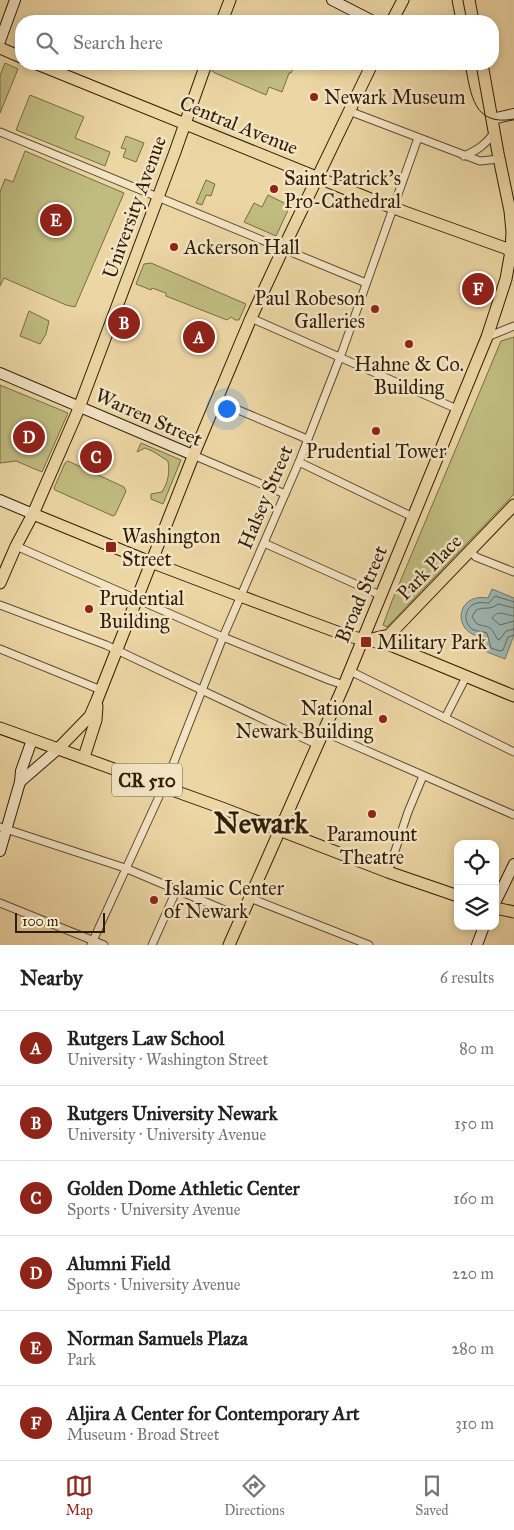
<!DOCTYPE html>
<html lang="en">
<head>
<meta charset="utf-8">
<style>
  body { margin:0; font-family:"IM FELL Great Primer",serif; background:#f2f2f2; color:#222 }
  .controls { position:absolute; right:15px; bottom:15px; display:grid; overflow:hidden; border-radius:10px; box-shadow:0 2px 8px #0003 }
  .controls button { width:45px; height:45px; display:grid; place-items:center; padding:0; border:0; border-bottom:1px solid #e0e0e0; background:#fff; color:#222; font:25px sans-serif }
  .scale { position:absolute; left:15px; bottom:12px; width:90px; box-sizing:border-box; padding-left:5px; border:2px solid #2f1d08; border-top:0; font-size:14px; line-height:18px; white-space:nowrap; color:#2f1d08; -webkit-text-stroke:4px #f3e4c4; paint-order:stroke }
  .you { position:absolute; left:226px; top:408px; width:18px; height:18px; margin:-12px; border:4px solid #fff; border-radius:50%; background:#1a73e8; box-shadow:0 0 0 8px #1a73e833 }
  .badge { display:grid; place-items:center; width:32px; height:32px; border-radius:50%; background:#8f2418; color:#fff; font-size:16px; font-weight:700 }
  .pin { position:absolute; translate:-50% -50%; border:2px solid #fff; box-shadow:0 1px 5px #0006 }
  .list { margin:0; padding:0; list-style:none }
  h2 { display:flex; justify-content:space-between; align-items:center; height:65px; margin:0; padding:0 20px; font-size:21px }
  h2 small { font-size:16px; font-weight:400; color:#767676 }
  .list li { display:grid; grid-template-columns:32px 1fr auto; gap:15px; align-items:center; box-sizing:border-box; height:75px; padding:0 20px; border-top:1px solid #e0e0e0 }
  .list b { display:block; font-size:19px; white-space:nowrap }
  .list p { margin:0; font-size:16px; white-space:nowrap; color:#767676 }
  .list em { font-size:16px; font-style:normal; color:#767676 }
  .icon { flex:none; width:28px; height:28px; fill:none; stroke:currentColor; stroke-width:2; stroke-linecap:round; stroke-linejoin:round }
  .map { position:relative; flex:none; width:514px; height:945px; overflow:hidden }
  .search { position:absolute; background:#fff; box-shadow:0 2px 8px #0003; left:15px; right:15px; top:15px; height:55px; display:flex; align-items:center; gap:12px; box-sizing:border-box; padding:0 18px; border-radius:20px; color:#767676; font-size:19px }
  .sheet { height:515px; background:#fff }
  nav { display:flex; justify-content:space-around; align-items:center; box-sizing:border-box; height:70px; border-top:1px solid #e0e0e0; background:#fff; font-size:14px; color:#767676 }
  nav a { display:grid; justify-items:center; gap:2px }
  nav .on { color:#8f2418 }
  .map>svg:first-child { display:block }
</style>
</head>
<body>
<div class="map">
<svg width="514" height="945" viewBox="0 0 514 945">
  <rect width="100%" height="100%" fill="#ecd6a4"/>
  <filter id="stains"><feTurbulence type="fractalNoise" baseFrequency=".004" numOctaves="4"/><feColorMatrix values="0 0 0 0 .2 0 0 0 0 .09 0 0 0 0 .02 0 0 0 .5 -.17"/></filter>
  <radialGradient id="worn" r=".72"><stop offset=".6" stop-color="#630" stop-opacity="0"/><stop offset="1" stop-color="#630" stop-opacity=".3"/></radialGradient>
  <g fill="#c0bc80" stroke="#786c44">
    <path d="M5,63L18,69L0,113V76Z"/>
    <path d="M215,64H295L291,73H289L282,92L269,87L266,95L215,73L212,71Z"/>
    <path d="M30,95L84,117L75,138L110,152L105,166L16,130Z"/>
    <path d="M126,136L144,143L136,162L123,157L126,149L121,148Z"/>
    <path d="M25,151L124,193L75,307L66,305L4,278L0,286V192L5,179L13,182Z"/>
    <path d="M206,180L215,184L211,196L206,195L202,205L196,203Z"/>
    <path d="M268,195L290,206L276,236L244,222L254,203L262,207Z"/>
    <path d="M151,263L246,304L239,320H235L231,317L227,320L166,296V293L152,288L151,290L136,284L144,264Z"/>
    <path d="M29,311L49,321L46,334L40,344L20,336Z"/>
    <path d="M514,337V494L387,627L383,625L392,601L501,341Z"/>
    <path d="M0,385L68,413L42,472L16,461L0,463Z"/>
    <path d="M141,443L181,460L163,504L151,499V494L162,492C168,482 170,473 168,461L154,452L145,448L137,452Z"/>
    <path d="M68,461L124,487L126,491L115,515L113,516L55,490L54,488L65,463Z"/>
  </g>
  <path fill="#9db6b2" stroke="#71796e" d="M492,589L514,598V635L505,659L487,652L484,637C451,635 455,592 488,598Z"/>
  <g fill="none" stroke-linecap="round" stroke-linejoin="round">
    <g stroke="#666a5d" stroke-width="1">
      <path d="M514,602L495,596L489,603C485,603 481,602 477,603C465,606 462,621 472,629C477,632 482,631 487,633L491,648L500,651L503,650L508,637L514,635"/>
      <path d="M514,608L498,604C489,611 485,606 476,610L472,617L477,624C494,629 489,625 498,640L500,639L506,631L514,629"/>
      <path d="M514,616C504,615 499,609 492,618L500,625L514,621"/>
    </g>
    <defs>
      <g id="street">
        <path d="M349,111L480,161L499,159"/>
        <path d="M0,132L366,283"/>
        <path d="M464,156C478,150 486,144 494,133"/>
        <path d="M251,318L457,409"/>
        <path d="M487,337L514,326"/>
        <path d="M217,401L307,439"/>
        <path d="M193,455L285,494"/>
        <path d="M299,462L413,517"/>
        <path d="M264,543L380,595"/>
        <path d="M16,546L223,637L329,680L344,685"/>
        <path d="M470,551L476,557L514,572"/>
        <path d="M0,605L106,645L318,745"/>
        <path d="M0,649L101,690"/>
        <path d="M350,671L514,752"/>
        <path d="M445,718L466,677"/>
        <path d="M324,732L514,815"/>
        <path d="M0,827L125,868L241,917"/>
        <path d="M388,872L408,812L423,776"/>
        <path d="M250,898L369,945"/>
        <path d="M0,903L104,945"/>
        <path d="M91,945L168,777L223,637L299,462L342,352L418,138"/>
        <path d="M152,945L177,889"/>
      </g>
      <g id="secondary">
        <path d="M332,0L373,21"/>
        <path d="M0,41L15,0"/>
        <path d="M492,119L514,114"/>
        <path d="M0,373L193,455"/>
        <path d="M0,500L33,514"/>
        <path d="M20,782L58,749"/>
        <path d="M0,851L20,782L21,771L32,740"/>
        <path d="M495,903L514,864"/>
        <path d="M477,945L484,926"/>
      </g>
      <g id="primary">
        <path d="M469,0L473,21"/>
        <path d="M222,21L230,0"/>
        <path d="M392,21L403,0"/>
        <path d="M0,48L21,57"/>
        <path d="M37,64L388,206L505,248L511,251L514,256"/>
        <path d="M33,514L143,559L235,594L348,636L390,645L514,696"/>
        <path d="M0,583L16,546L33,514L77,413L175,152L206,64"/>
        <path d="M371,639L389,635L393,631L514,505"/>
        <path d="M0,728L222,808L388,872L458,896"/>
        <path d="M58,749L90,716L97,700L196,449L251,318L283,249L372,64"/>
        <path d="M84,757L96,720L97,706"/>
        <path d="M495,908L514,912"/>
        <path d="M229,945L344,685L487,337L506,279L511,251L512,232L510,211L498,153L482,64"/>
      </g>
    </defs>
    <use href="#street" stroke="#5e4b2f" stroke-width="9"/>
    <use href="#secondary" stroke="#2f1d08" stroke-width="12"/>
    <use href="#primary" stroke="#2f1d08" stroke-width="13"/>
    <use href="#street" stroke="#f3e4c4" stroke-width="7"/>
    <use href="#secondary" stroke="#f3e4c4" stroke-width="10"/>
    <use href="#primary" stroke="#ecd6a4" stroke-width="11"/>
    <g stroke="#2f1d08" stroke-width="1">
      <path d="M452,0L456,21"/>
      <path d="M465,64C471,94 473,127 514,119"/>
    </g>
  </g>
  <g fill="#8f2418" stroke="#f3e4c4" stroke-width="2">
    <circle cx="314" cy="97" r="5"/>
    <circle cx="274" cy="189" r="5"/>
    <circle cx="174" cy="247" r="5"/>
    <circle cx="375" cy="309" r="5"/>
    <circle cx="409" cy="344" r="5"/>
    <circle cx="376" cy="431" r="5"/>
    <rect x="105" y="541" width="12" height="12" rx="2.5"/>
    <circle cx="89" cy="609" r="5"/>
    <rect x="360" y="636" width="12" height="12" rx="2.5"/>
    <circle cx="383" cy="719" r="5"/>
    <circle cx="372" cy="814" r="5"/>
    <circle cx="154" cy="900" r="5"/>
  </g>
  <g text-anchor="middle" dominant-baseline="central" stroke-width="5" stroke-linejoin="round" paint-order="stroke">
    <rect fill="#f3e4c4" stroke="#6a5940" stroke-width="1" x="112" y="763.5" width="70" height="33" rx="4"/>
    <g font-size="19" font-weight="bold" fill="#2f1d08">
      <text x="147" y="780">CR 510</text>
    </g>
    <g font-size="20" fill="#2f1d08" stroke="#f3e4c4" text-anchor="start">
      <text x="324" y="97">Newark Museum</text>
      <text x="284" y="178">Saint Patrick's<tspan x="284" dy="23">Pro-Cathedral</tspan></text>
      <text x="184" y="247">Ackerson Hall</text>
      <text x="365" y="298" text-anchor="end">Paul Robeson<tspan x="365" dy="23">Galleries</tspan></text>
      <text x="409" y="364" text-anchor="middle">Hahne &amp; Co.<tspan x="409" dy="23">Building</tspan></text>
      <text x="376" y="451" text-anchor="middle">Prudential Tower</text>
      <text x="122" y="536">Washington<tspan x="122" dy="23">Street</tspan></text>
      <text x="99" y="598">Prudential<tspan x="99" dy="23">Building</tspan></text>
      <text x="377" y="642">Military Park</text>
      <text x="373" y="708" text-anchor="end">National<tspan x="373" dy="23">Newark Building</tspan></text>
      <text x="372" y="834" text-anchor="middle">Paramount<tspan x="372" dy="23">Theatre</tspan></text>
      <text x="164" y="888">Islamic Center<tspan x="164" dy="23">of Newark</tspan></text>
    </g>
    <g font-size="20" fill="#2f1d08" stroke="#f3e4c4">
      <text transform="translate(239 125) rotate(22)">Central Avenue</text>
      <text transform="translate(134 207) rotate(-70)">University Avenue</text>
      <text transform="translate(149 417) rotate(24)">Warren Street</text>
      <text transform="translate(265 497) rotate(-67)">Halsey Street</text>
      <text transform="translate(429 567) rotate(-46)">Park Place</text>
      <text transform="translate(361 594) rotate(-67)">Broad Street</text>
    </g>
    <g font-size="30" font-weight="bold" fill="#2f1d08" stroke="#f3e4c4">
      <text x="261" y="823">Newark</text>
    </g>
  </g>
  <rect width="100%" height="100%" filter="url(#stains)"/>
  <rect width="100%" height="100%" fill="url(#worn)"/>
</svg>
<div class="controls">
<button><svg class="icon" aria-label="locate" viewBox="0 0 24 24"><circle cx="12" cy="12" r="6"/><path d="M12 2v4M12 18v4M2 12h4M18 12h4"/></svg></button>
<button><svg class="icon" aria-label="layers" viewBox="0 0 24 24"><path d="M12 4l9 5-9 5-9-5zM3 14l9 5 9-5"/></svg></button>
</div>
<div class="scale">100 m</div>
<div class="you"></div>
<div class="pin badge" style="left:199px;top:337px">A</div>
<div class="pin badge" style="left:124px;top:323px">B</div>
<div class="pin badge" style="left:96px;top:457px">C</div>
<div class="pin badge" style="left:29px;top:437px">D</div>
<div class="pin badge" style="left:56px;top:220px">E</div>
<div class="pin badge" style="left:478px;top:289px">F</div>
<div class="search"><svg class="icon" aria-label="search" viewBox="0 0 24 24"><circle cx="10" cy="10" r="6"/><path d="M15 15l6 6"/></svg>Search here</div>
</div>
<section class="sheet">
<h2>Nearby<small>6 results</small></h2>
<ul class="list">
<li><span class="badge">A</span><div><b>Rutgers Law School</b><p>University · Washington Street</p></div><em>80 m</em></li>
<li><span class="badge">B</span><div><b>Rutgers University Newark</b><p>University · University Avenue</p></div><em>150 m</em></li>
<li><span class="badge">C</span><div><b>Golden Dome Athletic Center</b><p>Sports · University Avenue</p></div><em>160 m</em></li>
<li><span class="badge">D</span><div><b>Alumni Field</b><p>Sports · University Avenue</p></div><em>220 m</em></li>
<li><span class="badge">E</span><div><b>Norman Samuels Plaza</b><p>Park</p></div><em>280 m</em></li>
<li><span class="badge">F</span><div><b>Aljira A Center for Contemporary Art</b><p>Museum · Broad Street</p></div><em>310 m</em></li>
</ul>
</section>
<nav>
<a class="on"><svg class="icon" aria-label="map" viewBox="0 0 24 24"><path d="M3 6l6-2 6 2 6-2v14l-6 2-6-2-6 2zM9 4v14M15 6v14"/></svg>Map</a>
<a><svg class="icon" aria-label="directions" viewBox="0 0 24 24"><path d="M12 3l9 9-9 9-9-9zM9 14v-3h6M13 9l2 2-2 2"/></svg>Directions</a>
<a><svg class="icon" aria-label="saved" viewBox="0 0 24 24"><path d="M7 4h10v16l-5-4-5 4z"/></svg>Saved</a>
</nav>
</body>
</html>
